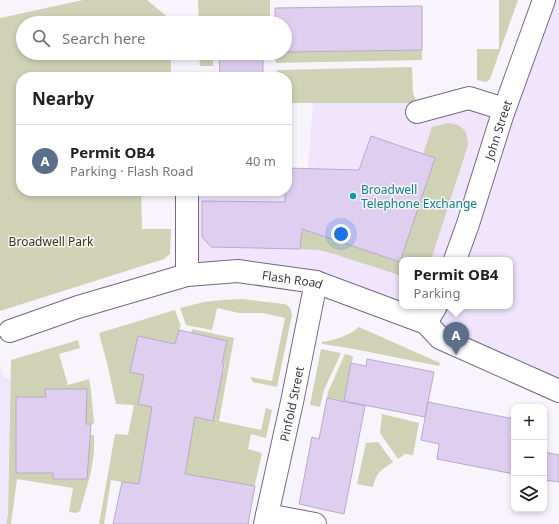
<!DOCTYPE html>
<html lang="en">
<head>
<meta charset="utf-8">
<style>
  body { margin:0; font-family:"Noto Sans",sans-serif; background:#f6f6f6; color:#222 }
  .controls { position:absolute; right:12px; bottom:12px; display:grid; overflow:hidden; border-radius:8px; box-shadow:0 2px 6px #0003 }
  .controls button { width:36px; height:36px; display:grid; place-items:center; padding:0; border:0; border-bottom:1px solid #e0e0e0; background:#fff; color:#222; font:20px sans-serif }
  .you { position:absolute; left:341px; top:234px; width:14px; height:14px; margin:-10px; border:3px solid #fff; border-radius:50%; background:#1a73e8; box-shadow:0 0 0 6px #1a73e833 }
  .badge { display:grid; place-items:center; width:26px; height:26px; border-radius:50%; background:#db2777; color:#fff; font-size:13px; font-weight:700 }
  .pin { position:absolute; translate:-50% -33px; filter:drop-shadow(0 1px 2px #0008) }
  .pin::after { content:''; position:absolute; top:21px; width:14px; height:12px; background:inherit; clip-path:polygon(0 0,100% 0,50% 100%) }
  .popup { position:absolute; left:399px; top:257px; width:114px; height:52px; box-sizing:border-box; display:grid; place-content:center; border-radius:8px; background:#fff; filter:drop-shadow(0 1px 3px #0005); font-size:13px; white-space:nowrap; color:#767676 }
  .popup b { font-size:15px; color:#222 }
  .popup::after { content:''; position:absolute; left:50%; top:100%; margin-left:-8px; border:8px solid transparent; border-top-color:#fff }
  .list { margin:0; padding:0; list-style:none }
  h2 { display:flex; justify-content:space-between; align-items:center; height:52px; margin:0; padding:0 16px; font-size:17px }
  h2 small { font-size:13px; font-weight:400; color:#767676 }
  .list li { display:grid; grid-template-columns:26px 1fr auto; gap:12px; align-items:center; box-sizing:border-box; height:72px; padding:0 16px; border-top:1px solid #e0e0e0 }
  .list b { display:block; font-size:15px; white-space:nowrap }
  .list p { margin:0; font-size:13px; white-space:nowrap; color:#767676 }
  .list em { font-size:13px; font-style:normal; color:#767676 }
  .icon { flex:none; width:22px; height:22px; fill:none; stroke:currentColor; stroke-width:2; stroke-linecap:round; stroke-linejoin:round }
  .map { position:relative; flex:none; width:559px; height:524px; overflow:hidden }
  .search { position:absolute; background:#fff; box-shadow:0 2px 6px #0003; left:16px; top:16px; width:276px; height:44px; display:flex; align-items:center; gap:10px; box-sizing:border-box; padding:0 14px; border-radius:22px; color:#767676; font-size:15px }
  .panel { position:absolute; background:#fff; box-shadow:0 2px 6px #0003; left:16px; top:72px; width:276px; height:124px; border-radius:16px }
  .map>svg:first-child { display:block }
</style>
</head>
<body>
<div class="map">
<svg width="559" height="524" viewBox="0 0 559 524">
  <rect width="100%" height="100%" fill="#f7f4fb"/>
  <path fill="#f0e5fd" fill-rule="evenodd" d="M544,0H559V391L316,282L187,275V191H287L308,169L313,103H417L469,98L504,109ZM402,260H510V306H402Z"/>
  <path fill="#ede8fe" d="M0,364L5,378H10L8,515L6,524H0Z"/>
  <g fill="#d0d2b6">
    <path d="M83,0H147L171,20V23H23V53H171V77H21V191H141L142,229H171L170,254L164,259L0,311V18Z"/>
    <path d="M198,0H270V23H199Z"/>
    <path d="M499,0H518L490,79L486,82L477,80V49H499Z"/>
    <path d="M422,50V60L276,63L275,53H285V52Z"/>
    <path d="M199,53H219V54L213,55V66H200Z"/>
    <path d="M412,67L413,93L417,103H287V77H277V70Z"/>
    <path d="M449,123C463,125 468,131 468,145L431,260H402V276L334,254L319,250L300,249L303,223L336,240L400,262L435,158L423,154L432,127Z"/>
    <path d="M242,299L284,304C290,306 291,309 292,315L277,387L253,382L250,377L272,381L285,318L263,313H239L217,308L212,330L186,325L180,308L204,302L223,300Z"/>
    <path d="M175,310L181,327H180L176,344L130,372L144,375L138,404L210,420L220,373H223L225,364L222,363L227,341L191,333L192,329L234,338L219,421L261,430L266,408L272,410L266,438L251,434L248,449L262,453L254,489L219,524L185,474L189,452L146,445L139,485L111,480L104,524H99L115,434L128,435L134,405L116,404L108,367L99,333Z"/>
    <path d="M359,327L440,363L439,366L354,349L322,344V342C338,339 346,337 359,327Z"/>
    <path d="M78,340L80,348L59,354L68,385L89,379L91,390L94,424H86V389H46V399L34,397H16V473L86,435H94V453L91,472L80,511L76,513L69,512L73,488L17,479L11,524H6L8,515L11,360Z"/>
    <path d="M321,349L341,353L324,390L320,407L310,405Z"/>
    <path d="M345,354L353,356L344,401L327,398L328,392Z"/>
    <path d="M382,414L419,423L413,455L405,454L398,459L380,433Z"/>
    <path d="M378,442L393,462C381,470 376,473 373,487L357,484L366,443Z"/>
  </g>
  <g fill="#deceef" stroke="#b9aac9">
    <path d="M422,6V50L285,52V23H275V8Z"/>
    <path d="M219,53H263V77H220Z"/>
    <path d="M371,136L435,158L400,262L302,229L300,249L211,247L202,237V201L285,202V191H287V168L359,170Z"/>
    <path d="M179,330L227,341L222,363L224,364L213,421L195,417L185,474L255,486L248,524H113L122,482L139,484L152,407L138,404L144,375L130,372L138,336L175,344Z"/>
    <path d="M367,359L434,372L425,417L344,401L351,363L366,366Z"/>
    <path d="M45,389H87L86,424H91L87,479H53V473H16V397H46Z"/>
    <path d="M327,398L365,406L344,514L299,504L312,437L319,439Z"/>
    <path d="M428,402L514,419V474L437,459L439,444L421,440Z"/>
    <path d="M544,452L559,455V482L544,480Z"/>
  </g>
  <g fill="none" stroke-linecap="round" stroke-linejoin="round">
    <defs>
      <g id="minor">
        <path d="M417,112L469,98L504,109"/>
        <path d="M187,191V275"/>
        <path id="s1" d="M455,260L468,224L502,116L544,0"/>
        <path d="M426,323L436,306"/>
        <path id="s2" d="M10,331L78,307L187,275L238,271L316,282L426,323L440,338L559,391"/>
        <path d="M267,515L315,524"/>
        <path id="s3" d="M265,524L292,402L316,282"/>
      </g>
    </defs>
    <use href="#minor" stroke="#756784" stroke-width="24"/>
    <use href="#minor" stroke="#fff" stroke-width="22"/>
  </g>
  <circle fill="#0f9aa8" stroke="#f7f4fb" stroke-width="1.5" cx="353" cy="196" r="4"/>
  <g text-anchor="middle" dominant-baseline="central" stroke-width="3" stroke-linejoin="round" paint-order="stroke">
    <g font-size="12" fill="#3c3643" stroke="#f7f4fb">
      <text stroke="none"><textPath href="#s1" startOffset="137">John Street</textPath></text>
      <text stroke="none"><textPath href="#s2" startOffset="292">Flash Road</textPath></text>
      <text stroke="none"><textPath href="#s3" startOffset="123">Pinfold Street</textPath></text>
    </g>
    <g font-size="12" fill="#0d838f" stroke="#f7f4fb" text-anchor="start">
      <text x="361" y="189">Broadwell<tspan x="361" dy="14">Telephone Exchange</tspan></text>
    </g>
    <g font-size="12" fill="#383909" stroke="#f7f4fb">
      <text x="51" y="241">Broadwell Park</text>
    </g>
  </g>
</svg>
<div class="controls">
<button>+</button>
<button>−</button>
<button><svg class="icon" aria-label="layers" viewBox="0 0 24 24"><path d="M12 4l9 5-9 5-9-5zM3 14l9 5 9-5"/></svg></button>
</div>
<div class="you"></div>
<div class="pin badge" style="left:456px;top:355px;background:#5c6f8a">A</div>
<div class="popup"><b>Permit OB4</b>Parking</div>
<div class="search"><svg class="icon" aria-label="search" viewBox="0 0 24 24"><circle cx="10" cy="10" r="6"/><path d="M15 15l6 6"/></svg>Search here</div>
<section class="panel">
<h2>Nearby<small></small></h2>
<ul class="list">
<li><span class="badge" style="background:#5c6f8a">A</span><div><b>Permit OB4</b><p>Parking · Flash Road</p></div><em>40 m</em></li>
</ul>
</section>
</div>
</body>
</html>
